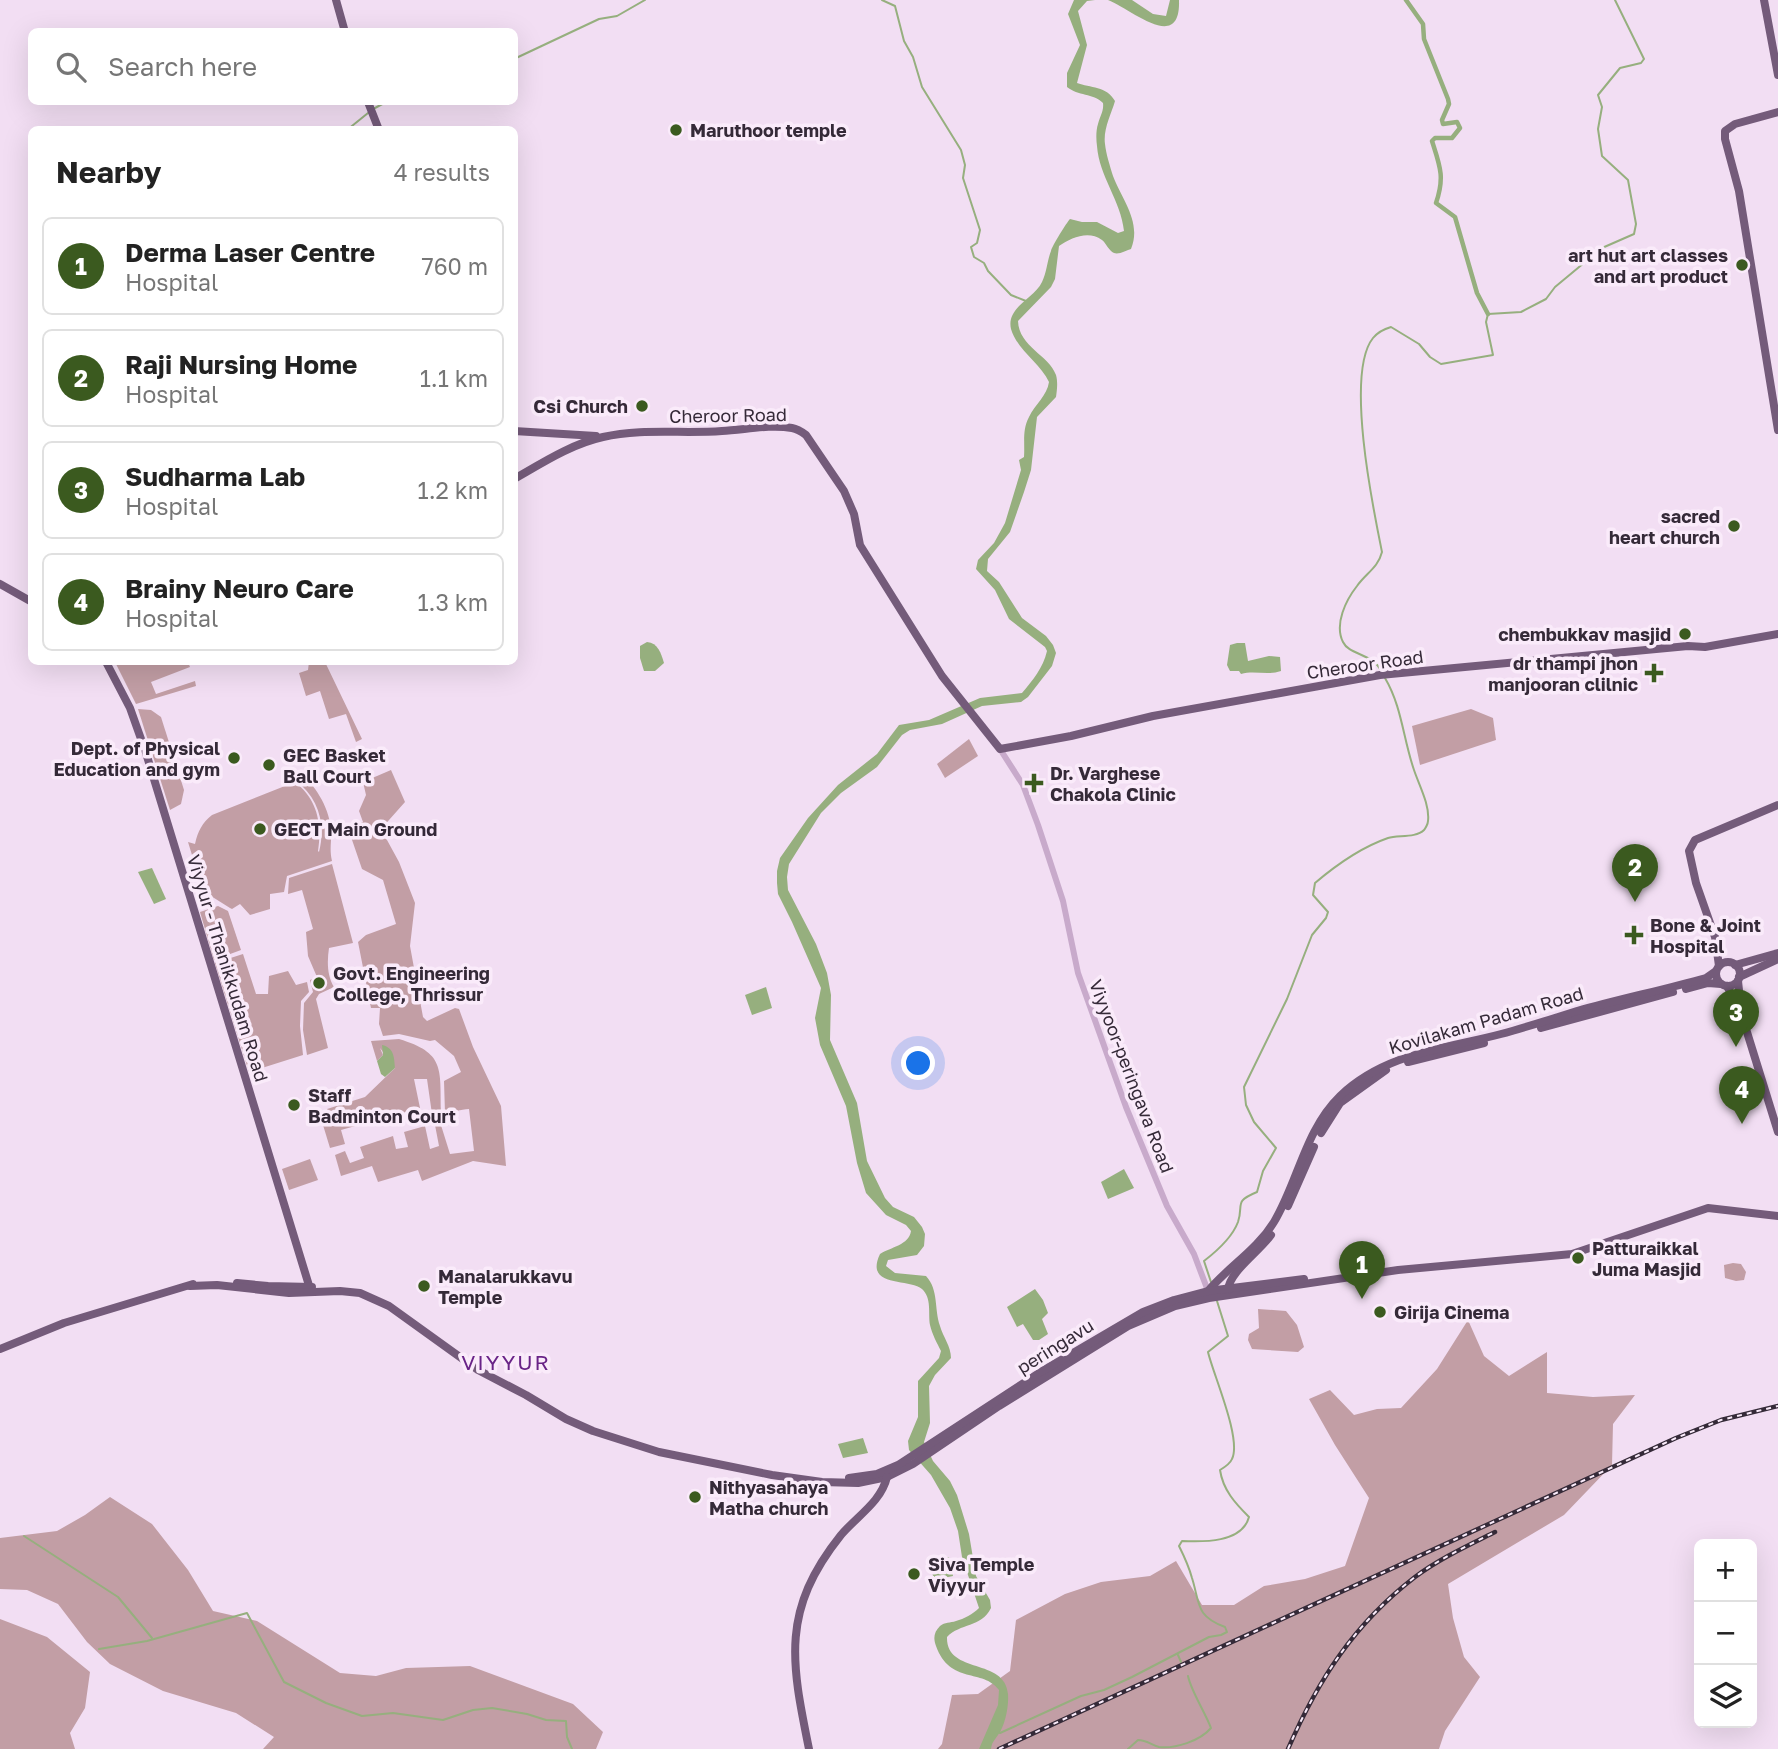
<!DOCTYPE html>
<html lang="en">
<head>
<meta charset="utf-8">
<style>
  body { margin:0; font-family:"Golos Text",sans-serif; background:#f2f2f2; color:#222 }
  .controls { position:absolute; right:21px; bottom:21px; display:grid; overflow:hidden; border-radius:10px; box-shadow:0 7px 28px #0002 }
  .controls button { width:63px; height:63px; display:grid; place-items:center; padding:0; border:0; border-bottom:2px solid #e0e0e0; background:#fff; color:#222; font:35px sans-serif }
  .you { position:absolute; left:919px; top:1064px; width:24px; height:24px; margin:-18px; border:5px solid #fff; border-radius:50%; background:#1a73e8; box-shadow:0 0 0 10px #1a73e833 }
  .badge { display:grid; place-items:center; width:46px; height:46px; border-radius:50%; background:#3b5a1f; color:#fff; font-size:23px; font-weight:700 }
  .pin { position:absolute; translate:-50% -58px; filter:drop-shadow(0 2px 4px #0008) }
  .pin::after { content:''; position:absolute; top:37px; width:24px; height:21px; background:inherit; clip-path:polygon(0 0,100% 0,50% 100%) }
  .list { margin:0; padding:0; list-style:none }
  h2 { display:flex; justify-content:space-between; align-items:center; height:91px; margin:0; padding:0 28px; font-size:30px }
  h2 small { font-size:23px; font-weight:400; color:#767676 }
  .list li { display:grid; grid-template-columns:46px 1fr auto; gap:21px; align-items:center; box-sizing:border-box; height:98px; margin:0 14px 14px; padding:0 14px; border:2px solid #e0e0e0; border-radius:10px }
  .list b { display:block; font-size:26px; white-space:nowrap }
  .list p { margin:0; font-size:23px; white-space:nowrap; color:#767676 }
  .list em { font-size:23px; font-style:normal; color:#767676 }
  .icon { flex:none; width:38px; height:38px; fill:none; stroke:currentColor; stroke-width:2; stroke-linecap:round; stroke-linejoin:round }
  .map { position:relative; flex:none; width:1778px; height:1749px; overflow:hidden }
  .search { position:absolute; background:#fff; box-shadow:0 7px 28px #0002; left:28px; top:28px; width:490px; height:77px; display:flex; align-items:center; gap:18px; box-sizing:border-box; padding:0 24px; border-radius:10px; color:#767676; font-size:26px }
  .panel { position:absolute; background:#fff; box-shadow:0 7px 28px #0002; left:28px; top:126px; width:490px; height:539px; border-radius:10px }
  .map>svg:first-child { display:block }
</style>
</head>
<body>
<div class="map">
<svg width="1778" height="1749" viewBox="0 0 1778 1749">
  <rect width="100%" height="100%" fill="#f2def3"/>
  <g fill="#c29ea5">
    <path d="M115,662H188L190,667L151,682L156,694L195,681L196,686L136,704Z"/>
    <path d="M309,662H325L362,739L356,742L346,714L329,719L320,691L306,696L299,673L308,670Z"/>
    <path d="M138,709L151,710L161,717L184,790L181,804L170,810Z"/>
    <path d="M1471,709L1493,718L1496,740L1420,765L1412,726Z"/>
    <path d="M969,739L978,756L945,778L937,764Z"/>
    <path d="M391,770L405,802L381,829L399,862L415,903L410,946L423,1017L427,1021L455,1008L459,1009L473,1047L501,1106L506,1166L473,1161L422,1181L418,1170L378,1182L372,1166L341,1176L335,1155L345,1151L350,1163L364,1158L360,1147L393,1136L396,1149L408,1147L404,1132L425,1126L430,1149L439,1146L435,1125L440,1122L450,1154L474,1151L469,1109C460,1109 454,1113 445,1113L444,1081L461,1072L454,1056L435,1040L430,1041L399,1034L383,1036L379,1024L380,1008H371L358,942L366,935L396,924L383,880L362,869L350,834L357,830L355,825L363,822L359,811L366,795L363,782Z"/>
    <path d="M298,771C315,785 328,805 331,828C332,840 329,849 332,861L287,876L284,892L270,894V909L250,915L240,904L232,909L230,908L203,891L188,842L195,844C198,831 202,823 212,815L295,782C318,800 322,824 318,851L319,852C326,824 319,798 295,780L291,781L289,774Z"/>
    <path d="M332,864L353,943L329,948C327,961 327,976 334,987L319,994L316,999L328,1048L307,1055L303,1030L304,1003L313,992L310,980L317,977L308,956L306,932L313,929L302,890L288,894L289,878Z"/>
    <path d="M218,906L228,911L241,950L214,960L200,912Z"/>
    <path d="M243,954L256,994H268L269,976L288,971L296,985L307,982L309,992L301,1001L300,1026L303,1055L249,1072L215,963Z"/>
    <path d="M399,1039C445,1053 440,1068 441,1111L432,1114L427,1079H414L420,1108L341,1130L345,1144L330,1148L323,1125L332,1122L327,1109L365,1097L395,1068L380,1048L383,1055L377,1061L371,1041Z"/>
    <path d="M310,1159L318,1180L289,1190L282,1169Z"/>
    <path d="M1733,1263L1741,1264L1746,1272L1744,1280L1736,1281L1725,1278L1724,1265Z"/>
    <path d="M1258,1309L1286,1311L1297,1325L1304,1347L1298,1352L1252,1349L1248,1340L1249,1334L1259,1328Z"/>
    <path d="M1468,1320L1484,1356L1509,1376L1547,1352V1393L1593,1397L1635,1395L1613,1424L1612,1465L1564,1515L1448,1584L1453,1618L1464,1657L1480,1677L1445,1731L1439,1749H938L942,1744L952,1695L978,1694L1010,1671L1016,1620L1065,1594L1101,1582L1150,1576L1176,1561L1202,1605H1234L1264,1586L1305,1579L1345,1566L1369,1498L1335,1445L1309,1399L1330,1390L1354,1415L1377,1409L1401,1408L1437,1369Z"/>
    <path d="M110,1497L152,1524L188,1570L213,1611L257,1621L340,1673L376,1676L406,1668L470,1666L573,1704L603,1732L596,1749H263L274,1737L236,1713L163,1691L110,1664L87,1642L58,1604L27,1590L0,1589V1538L57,1531L85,1515Z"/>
    <path d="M0,1619L47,1637L90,1672L85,1708L70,1733L75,1749H0Z"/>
  </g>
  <g fill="#96af7e">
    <path d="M1074,0H1095L1087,1L1078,11L1087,45L1077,83C1090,88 1107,86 1115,101C1111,115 1103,129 1105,144C1106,154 1110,166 1113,176C1122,200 1142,222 1131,249C1127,250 1119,255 1114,253C1109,251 1106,243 1102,240C1088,230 1071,238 1059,246L1055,279L1051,287L1018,321C1019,347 1049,355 1056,375C1058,382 1057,390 1056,397L1037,417L1031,470L1024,492L1010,532L988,559L987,571L999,582L1022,618L1046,636L1053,645L1056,653L1052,666L1028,697L1021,702L982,706L942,724L910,730L902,735L877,767L841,793L821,813L789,864L787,877L788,890L816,944L827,973L831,995L830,1040L857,1103L867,1161L885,1198L893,1207L914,1217L922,1227L925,1234L924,1246L917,1255L888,1260L886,1266L895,1273L926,1276C939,1290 934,1309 940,1326C943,1337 951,1346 951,1358L935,1375L929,1386L930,1423L924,1442L933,1461L950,1481L957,1495L969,1534L976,1576L990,1600L991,1608C981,1628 960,1623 947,1637C946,1675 1005,1657 1008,1694C1009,1706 1005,1726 998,1735C994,1741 992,1742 991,1749H979L998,1705L999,1690C983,1668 950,1685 936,1646C933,1638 934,1632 940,1626C945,1622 950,1623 956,1621C964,1619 973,1614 979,1608L962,1557L958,1531L950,1508L931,1475L909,1450L908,1441L918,1417V1381L939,1358L941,1351C937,1343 932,1334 930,1325C928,1313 932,1298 922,1289C909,1278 864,1288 880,1254C891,1247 909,1245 911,1231L906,1225L886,1215L866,1193L857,1163L846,1106L820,1045L815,1018L821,988L792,922L778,894L777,883V871L780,858L808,818L838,785L877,754L899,725L929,720L980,698L1022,693C1033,680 1043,668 1047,651L1045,647L1009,619L995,590L976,569L978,560L994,543L1005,523L1021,470L1019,460L1024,457C1025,443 1022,430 1029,417C1035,404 1047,396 1049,382C1040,363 1017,350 1011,329C1006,307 1034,299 1042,282C1047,272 1047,261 1051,251C1052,246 1067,222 1070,219L1082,222H1097L1118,233L1124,231C1121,201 1099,176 1097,146C1096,139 1096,130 1098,124C1100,116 1104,111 1103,103C1093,93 1078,96 1067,87V73L1080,45L1068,14Z"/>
    <path d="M1108,0H1132L1153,14L1166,16L1170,0H1179C1181,54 1131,9 1108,0Z"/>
    <path d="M647,642C658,643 661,653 664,663L655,671H644L640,658V646Z"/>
    <path d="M1237,643H1245L1248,661L1269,656L1280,657L1281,671C1267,676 1255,670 1241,674L1239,671H1230L1227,665L1230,645Z"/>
    <path d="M152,868L166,899L154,904L138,872Z"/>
    <path d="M766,987L772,1008L752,1015L745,995Z"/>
    <path d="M382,1045C394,1048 394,1056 395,1068L385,1077L381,1074L377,1061L383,1055Z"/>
    <path d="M1124,1169L1134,1188L1108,1199L1101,1182Z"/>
    <path d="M1035,1289L1043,1300L1048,1313L1042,1319L1048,1334L1039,1340H1033L1023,1324L1017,1327L1007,1307Z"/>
    <path d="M863,1438L868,1453L843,1458L838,1444Z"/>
    <path d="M949,1557L953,1576L934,1580L930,1564Z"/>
  </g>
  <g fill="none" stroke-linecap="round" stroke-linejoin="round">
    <g stroke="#96af7e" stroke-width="2">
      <path d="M882,0L895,6L904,41L913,57L922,87L961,150L965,165L963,178L980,230L977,243L971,247L974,257L984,263L988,271L1011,295L1026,301"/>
      <path d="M514,59L599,19L617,16L645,0"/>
      <path d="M375,108L386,102"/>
      <path d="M347,130L368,113"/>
      <path d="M1381,670C1371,653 1349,655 1343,642C1334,624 1346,600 1357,586C1366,573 1378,568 1382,552C1373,508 1345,373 1373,338C1378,332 1384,329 1391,327L1419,344L1430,357L1441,364L1493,355L1486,322L1488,314L1521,312L1546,299L1555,287L1602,248L1634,234L1636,224L1628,180L1602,156L1598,129L1602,107L1598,95L1620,68L1641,63L1644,59L1615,0"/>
      <path d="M1211,1282L1204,1261C1217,1251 1232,1238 1238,1222C1244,1204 1233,1202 1257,1192L1263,1171L1276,1148L1254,1122L1246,1105L1244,1087L1287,999L1312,935L1326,918L1328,912L1313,895L1315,883C1335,866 1362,847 1388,838C1398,835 1416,838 1424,830C1425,829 1428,824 1428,821C1430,805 1419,785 1414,770C1403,738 1402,707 1385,678"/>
      <path d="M24,1536L118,1597L152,1638"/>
      <path d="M99,1649L147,1641L247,1613L284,1682L326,1703L362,1716L393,1713L443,1720L473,1710L492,1708L527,1714L546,1720L566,1721L567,1737L572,1749"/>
      <path d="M1178,1655L1181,1662"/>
      <path d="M1000,1733L1081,1696L1104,1690L1132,1677L1209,1637L1221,1635L1227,1632L1225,1627C1195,1616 1200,1603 1192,1578C1189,1567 1184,1556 1179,1546L1182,1541C1203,1542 1242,1543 1249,1517C1235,1503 1223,1490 1220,1470C1225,1467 1230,1464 1232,1459C1242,1439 1213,1374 1208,1352L1228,1336L1217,1301"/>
      <path d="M1128,1749L1138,1740C1147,1740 1151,1745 1159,1747C1175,1749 1200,1741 1211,1728C1205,1712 1191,1691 1188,1676"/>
    </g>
    <path stroke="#96af7e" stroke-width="4.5" d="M1406,0L1423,24L1424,39L1448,99L1449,104L1442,120L1443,124L1457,122L1460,128L1452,138H1435L1432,141C1440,166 1445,177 1436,203L1455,217L1477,293L1488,314"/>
    <path stroke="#c8aacb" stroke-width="6" d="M1000,749L1023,785L1038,825L1063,901L1078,973L1126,1107L1167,1206L1194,1254L1208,1291"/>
    <g stroke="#745b7a" stroke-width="8">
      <path d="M336,0L345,32"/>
      <path d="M1764,0L1778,75"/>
      <path d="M368,102L379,130"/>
      <path d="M1778,112L1735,124L1725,131V139L1739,191L1778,430"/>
      <path d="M514,431L596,436"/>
      <path d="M514,479C542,463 571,444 603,437C641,428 683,434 722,431C744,430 770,424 792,428C798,429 802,432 806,435L844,491L854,514L860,545L942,676L1000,749L1071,736L1153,716L1380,675L1688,646L1705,647L1778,634"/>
      <path d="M0,584L32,602"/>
      <path d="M106,662L130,708L146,753L311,1292"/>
      <circle cx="1728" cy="974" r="12"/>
      <path d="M1735,965L1778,953"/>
      <path d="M1719,966L1715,937L1696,883L1689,851L1695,840L1778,805"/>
      <path d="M1739,977L1778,959"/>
      <path d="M1738,981L1741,1009"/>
      <path d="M1727,986L1742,1016L1778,1132"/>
      <path d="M1686,989L1708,983L1721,984"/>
      <path d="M1541,1028L1673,992"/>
      <path d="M1408,1062L1484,1043"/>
      <path d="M1321,1133L1340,1103L1386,1070"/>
      <path d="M1288,1206L1314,1147"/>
      <path d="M237,1283L268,1286L312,1287"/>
      <path d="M190,1286L217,1285L289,1293L340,1291L360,1293L389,1306L478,1370L526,1395L566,1419L593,1431L659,1452L772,1475L822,1482L858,1483L887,1477L913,1464L999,1406L1128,1326L1175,1306L1209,1298L1398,1270L1572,1254L1708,1208L1778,1216"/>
      <path d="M1228,1290C1229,1272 1260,1251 1271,1235"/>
      <path d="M1208,1291C1229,1266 1256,1251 1274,1222C1298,1182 1305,1130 1340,1096C1385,1053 1444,1049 1501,1034C1527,1027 1552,1019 1577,1011C1620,999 1663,990 1706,978L1716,971"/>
      <path d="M0,1349L64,1323L193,1284"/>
      <path d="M849,1478L877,1474L898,1465L1039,1373L1143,1312L1174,1300L1208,1291L1304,1279"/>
      <path d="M809,1749C791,1661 781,1610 841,1535C857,1516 881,1502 887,1477"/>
    </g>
    <defs>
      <g id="rail">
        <path d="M999,1749L1676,1438L1721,1420L1778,1406"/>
        <path d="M1288,1749C1318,1680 1354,1624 1415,1577C1439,1559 1467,1546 1495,1532"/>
      </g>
    </defs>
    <use href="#rail" stroke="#352a38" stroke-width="4.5"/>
    <use href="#rail" stroke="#faebfa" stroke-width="2" stroke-dasharray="5" stroke-linecap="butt"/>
  </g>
  <g fill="#3b5a1f" stroke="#faebfa" stroke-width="2.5">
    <circle cx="676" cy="130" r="7"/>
    <circle cx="1742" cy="265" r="7"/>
    <circle cx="642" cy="406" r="7"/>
    <circle cx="1734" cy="526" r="7"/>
    <circle cx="1685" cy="634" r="7"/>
    <path d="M1650.5 662.5h7v7h7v7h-7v7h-7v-7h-7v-7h7z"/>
    <circle cx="234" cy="758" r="7"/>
    <circle cx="269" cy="765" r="7"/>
    <path d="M1030.5 772.5h7v7h7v7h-7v7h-7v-7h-7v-7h7z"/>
    <circle cx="260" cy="829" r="7"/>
    <path d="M1630.5 924.5h7v7h7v7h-7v7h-7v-7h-7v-7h7z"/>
    <circle cx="319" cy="983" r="7"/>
    <circle cx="294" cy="1105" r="7"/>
    <circle cx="1578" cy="1258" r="7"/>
    <circle cx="424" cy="1286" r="7"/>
    <circle cx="1380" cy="1312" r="7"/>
    <circle cx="695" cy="1497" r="7"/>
    <circle cx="914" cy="1574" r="7"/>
  </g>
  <g text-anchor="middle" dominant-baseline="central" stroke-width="7" stroke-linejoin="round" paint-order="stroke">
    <g font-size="18" font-weight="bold" fill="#352a38" stroke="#faebfa" text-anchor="start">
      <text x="690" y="130">Maruthoor temple</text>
      <text x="1728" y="255" text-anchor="end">art hut art classes<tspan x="1728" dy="21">and art product</tspan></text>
      <text x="628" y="406" text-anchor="end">Csi Church</text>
      <text x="1720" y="516" text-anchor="end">sacred<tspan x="1720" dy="21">heart church</tspan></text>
      <text x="1671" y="634" text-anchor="end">chembukkav masjid</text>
      <text x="1638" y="663" text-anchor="end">dr thampi jhon<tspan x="1638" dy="21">manjooran clilnic</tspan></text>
      <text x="220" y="748" text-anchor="end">Dept. of Physical<tspan x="220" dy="21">Education and gym</tspan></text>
      <text x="283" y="755">GEC Basket<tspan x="283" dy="21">Ball Court</tspan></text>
      <text x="1050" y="773">Dr. Varghese<tspan x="1050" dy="21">Chakola Clinic</tspan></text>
      <text x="274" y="829">GECT Main Ground</text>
      <text x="1650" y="925">Bone &amp; Joint<tspan x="1650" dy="21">Hospital</tspan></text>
      <text x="333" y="973">Govt. Engineering<tspan x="333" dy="21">College, Thrissur</tspan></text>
      <text x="308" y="1095">Staff<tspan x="308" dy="21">Badminton Court</tspan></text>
      <text x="1592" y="1248">Patturaikkal<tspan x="1592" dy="21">Juma Masjid</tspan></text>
      <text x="438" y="1276">Manalarukkavu<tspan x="438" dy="21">Temple</tspan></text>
      <text x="1394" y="1312">Girija Cinema</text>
      <text x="709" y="1487">Nithyasahaya<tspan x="709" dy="21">Matha church</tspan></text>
      <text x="928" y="1564">Siva Temple<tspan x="928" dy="21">Viyyur</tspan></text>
    </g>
    <g font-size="18" fill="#352a38" stroke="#faebfa">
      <text transform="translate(728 415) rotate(-1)">Cheroor Road</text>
      <text transform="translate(1365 664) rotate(-8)">Cheroor Road</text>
      <text transform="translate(228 968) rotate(73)">Viyyur - Thanikkudam Road</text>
      <text transform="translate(1486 1020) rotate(-16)">Kovilakam Padam Road</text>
      <text transform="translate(1132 1076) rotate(69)">Viyyoor-peringava Road</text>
      <text transform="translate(1055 1346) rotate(-32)">peringavu</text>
    </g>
    <g font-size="21" letter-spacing="2" fill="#692387" stroke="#faebfa">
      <text x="506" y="1362">VIYYUR</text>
    </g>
  </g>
</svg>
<div class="controls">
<button>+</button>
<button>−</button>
<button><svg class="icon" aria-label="layers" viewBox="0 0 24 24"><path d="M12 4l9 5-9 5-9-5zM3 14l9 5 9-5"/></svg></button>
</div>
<div class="you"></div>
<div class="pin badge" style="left:1362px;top:1299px">1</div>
<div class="pin badge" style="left:1635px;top:902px">2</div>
<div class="pin badge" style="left:1736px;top:1047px">3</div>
<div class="pin badge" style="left:1742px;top:1124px">4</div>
<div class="search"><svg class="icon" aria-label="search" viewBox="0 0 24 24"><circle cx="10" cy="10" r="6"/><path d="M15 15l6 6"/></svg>Search here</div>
<section class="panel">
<h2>Nearby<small>4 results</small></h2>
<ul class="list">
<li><span class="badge">1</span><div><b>Derma Laser Centre</b><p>Hospital</p></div><em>760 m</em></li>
<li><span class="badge">2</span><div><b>Raji Nursing Home</b><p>Hospital</p></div><em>1.1 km</em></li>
<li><span class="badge">3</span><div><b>Sudharma Lab</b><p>Hospital</p></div><em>1.2 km</em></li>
<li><span class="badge">4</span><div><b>Brainy Neuro Care</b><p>Hospital</p></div><em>1.3 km</em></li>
</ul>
</section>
</div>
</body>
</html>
